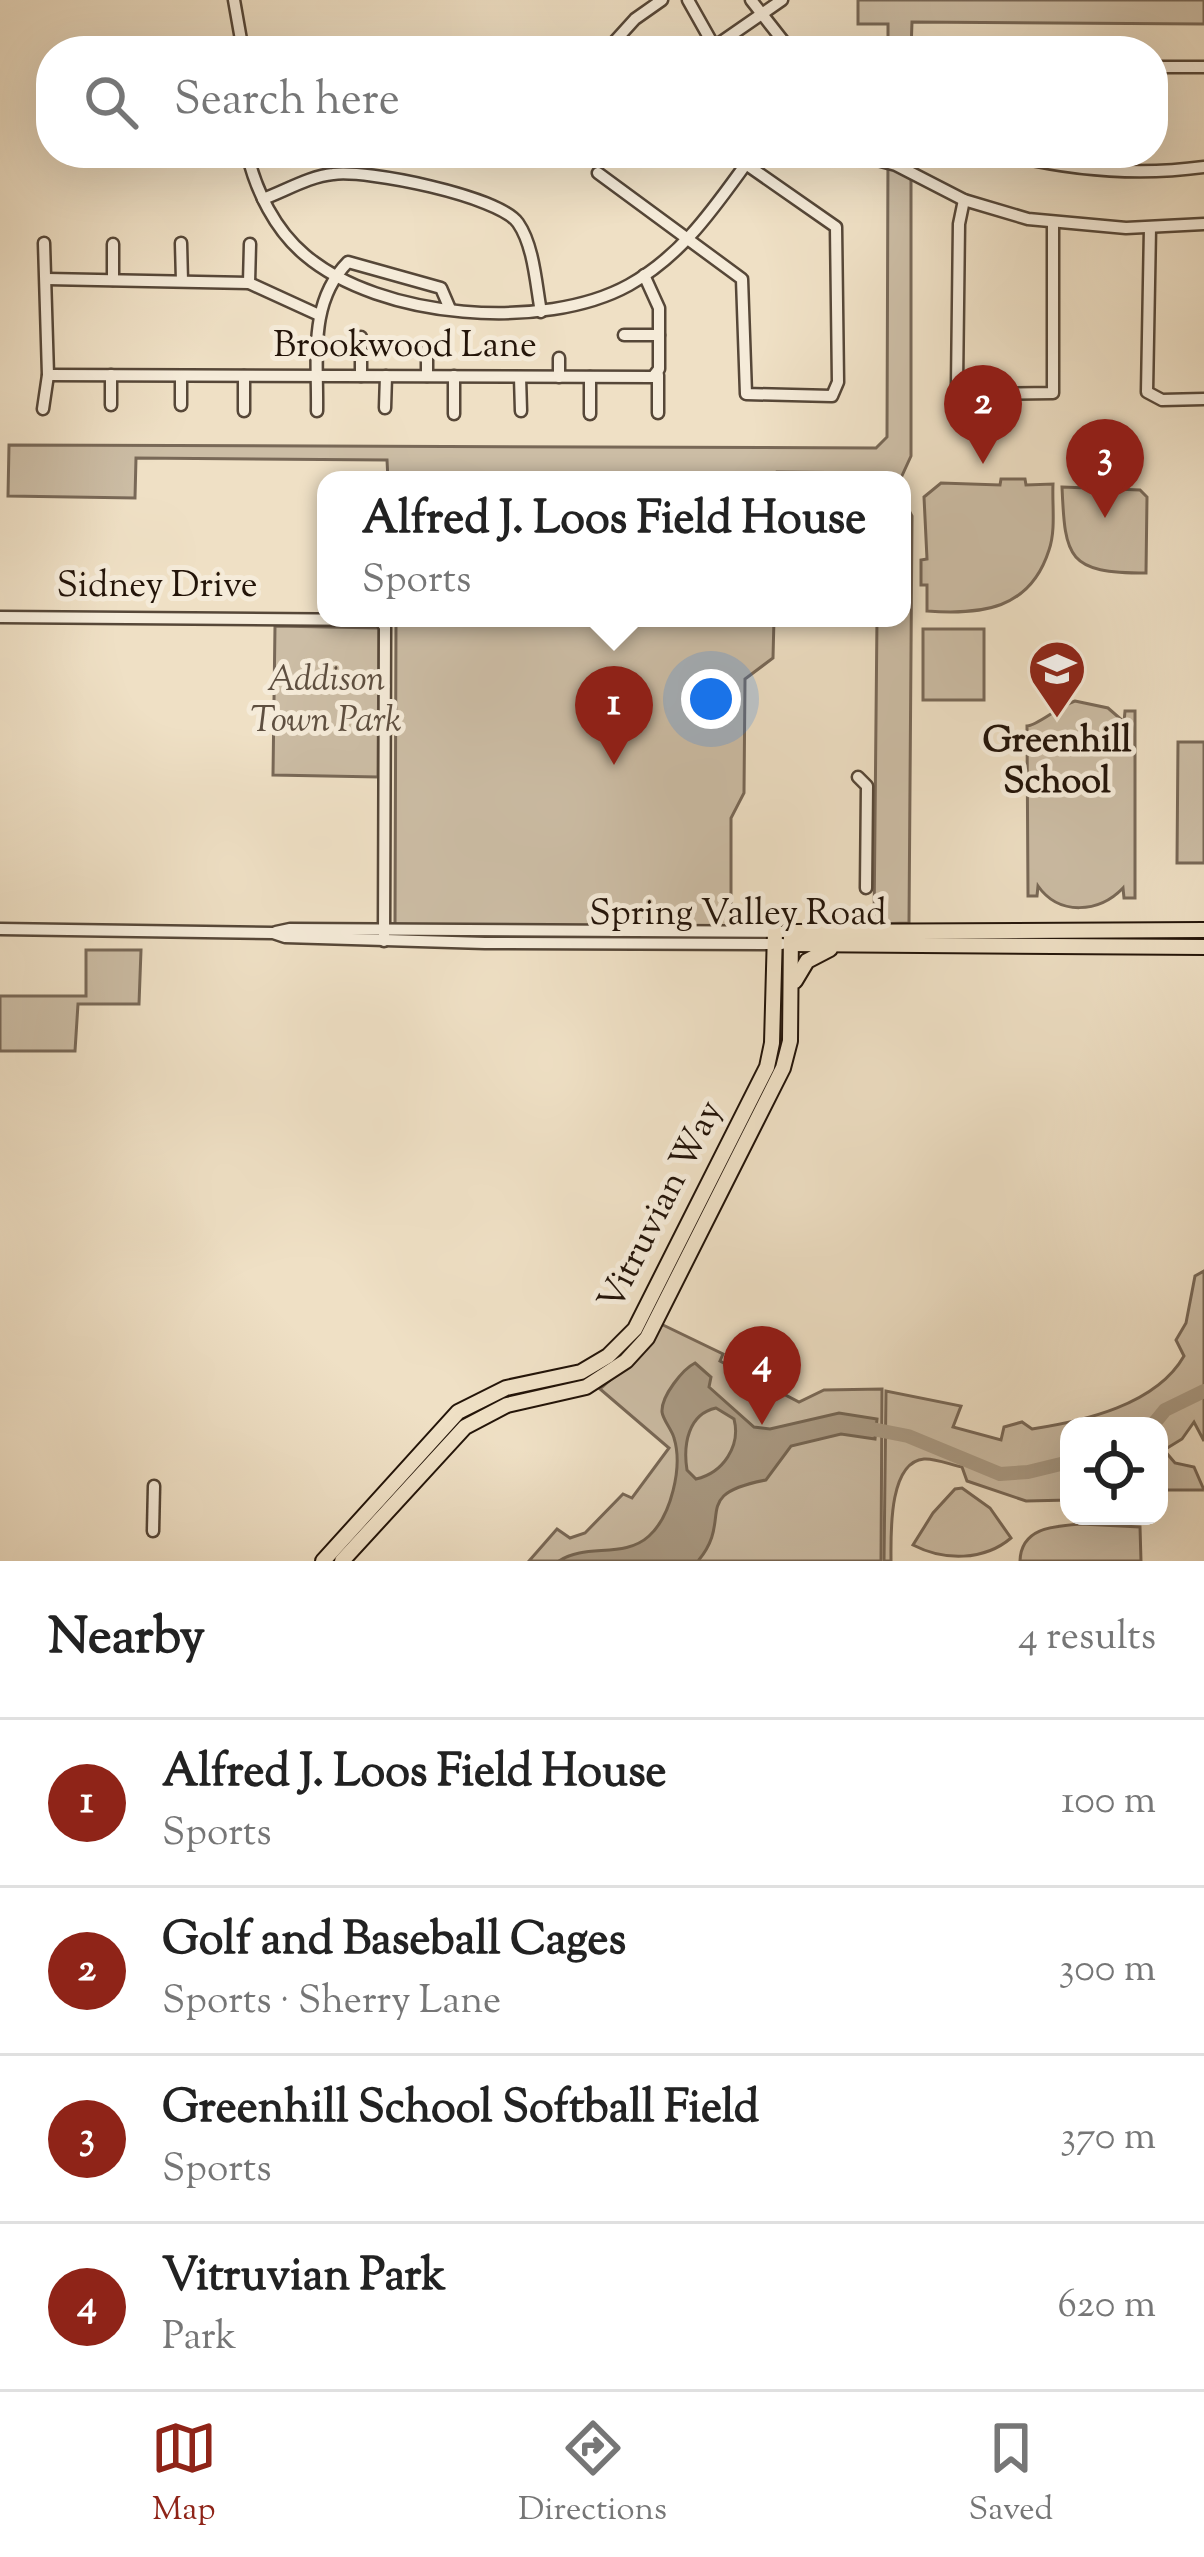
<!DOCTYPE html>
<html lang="en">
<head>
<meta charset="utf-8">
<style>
  body { margin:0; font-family:"Sorts Mill Goudy",serif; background:#f2f2f2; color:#222 }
  .controls { position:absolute; right:36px; bottom:36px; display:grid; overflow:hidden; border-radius:24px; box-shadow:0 12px 48px #0002 }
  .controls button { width:108px; height:108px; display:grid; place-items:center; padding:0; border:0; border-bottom:3px solid #e0e0e0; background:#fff; color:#222; font:60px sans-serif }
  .you { position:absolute; left:711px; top:699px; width:42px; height:42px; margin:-30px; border:9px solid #fff; border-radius:50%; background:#1a73e8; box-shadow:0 0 0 18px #1a73e833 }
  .badge { display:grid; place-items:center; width:78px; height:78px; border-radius:50%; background:#8f2418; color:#fff; font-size:39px; font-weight:700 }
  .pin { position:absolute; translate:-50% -99px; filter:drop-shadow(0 3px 6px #0008) }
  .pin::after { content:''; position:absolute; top:63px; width:42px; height:36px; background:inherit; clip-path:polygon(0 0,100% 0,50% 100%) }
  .popup { position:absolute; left:317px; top:471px; width:594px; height:156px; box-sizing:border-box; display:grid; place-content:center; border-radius:24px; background:#fff; filter:drop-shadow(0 3px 9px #0005); font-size:39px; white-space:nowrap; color:#767676 }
  .popup b { font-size:45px; color:#222 }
  .popup::after { content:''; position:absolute; left:50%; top:100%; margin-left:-24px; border:24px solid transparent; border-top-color:#fff }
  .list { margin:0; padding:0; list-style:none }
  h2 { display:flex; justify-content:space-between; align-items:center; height:156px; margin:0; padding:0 48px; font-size:51px }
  h2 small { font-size:39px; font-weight:400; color:#767676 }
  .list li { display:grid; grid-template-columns:78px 1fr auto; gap:36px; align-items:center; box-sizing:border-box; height:168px; padding:0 48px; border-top:3px solid #e0e0e0 }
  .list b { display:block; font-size:45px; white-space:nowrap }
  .list p { margin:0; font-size:39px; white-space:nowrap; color:#767676 }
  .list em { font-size:39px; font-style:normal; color:#767676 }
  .icon { flex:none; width:66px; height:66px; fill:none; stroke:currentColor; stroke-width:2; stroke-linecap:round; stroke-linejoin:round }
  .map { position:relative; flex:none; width:1204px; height:1561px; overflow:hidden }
  .search { position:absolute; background:#fff; box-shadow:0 12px 48px #0002; left:36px; right:36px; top:36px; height:132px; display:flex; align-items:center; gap:30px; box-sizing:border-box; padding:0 42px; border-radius:48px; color:#767676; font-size:45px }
  .sheet { height:828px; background:#fff }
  nav { display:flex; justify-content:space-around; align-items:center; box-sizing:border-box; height:168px; border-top:3px solid #e0e0e0; background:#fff; font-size:33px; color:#767676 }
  nav a { display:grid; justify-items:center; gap:6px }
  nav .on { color:#8f2418 }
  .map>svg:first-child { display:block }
</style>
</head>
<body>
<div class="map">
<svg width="1204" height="1561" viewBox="0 0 1204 1561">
  <rect width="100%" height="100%" fill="#efe0c5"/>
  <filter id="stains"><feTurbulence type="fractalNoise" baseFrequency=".00167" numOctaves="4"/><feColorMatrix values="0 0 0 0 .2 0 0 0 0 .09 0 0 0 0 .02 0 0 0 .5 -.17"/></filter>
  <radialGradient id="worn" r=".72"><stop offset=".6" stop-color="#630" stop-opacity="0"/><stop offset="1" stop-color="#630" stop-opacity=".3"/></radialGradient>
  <g fill="#ccbda5" stroke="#786857" stroke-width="3">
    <path d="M858,0H1204V24L912,22L911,51H888V24H858Z"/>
    <path d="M888,153H911V456L900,480H878L877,473L777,472L775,480H388L387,460L136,458L135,498L8,496L9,445L876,448L887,437Z"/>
    <path d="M1001,479H1025L1026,485L1053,484C1052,505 1056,530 1049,550C1030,610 981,615 927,611V585H921V560L927,559L924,497L941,483L1000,485Z"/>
    <path d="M1062,487L1140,490L1147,497L1146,573C1068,573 1065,559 1062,487Z"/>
    <path d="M902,497L912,516L909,923L874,924L877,618H902Z"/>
    <path d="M396,618H774L773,658L745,679L744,793L731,818V929L395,926Z"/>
    <path d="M275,626L379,628L378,777L273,775Z"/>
    <rect x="923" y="629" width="61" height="71"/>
    <path d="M1075,701L1108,708L1124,722L1125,711H1135V898H1124L1123,888C1099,913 1059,916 1038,886L1037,896H1028L1027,726C1037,726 1059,706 1075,701Z"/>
    <path d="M1178,742H1204V863H1177Z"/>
    <path d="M86,950H141L139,1004H78L75,1051H0V996H86Z"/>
    <path d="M1204,1271V1441L1194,1422L1182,1439L1164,1450L1175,1463L1194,1467L1204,1490H1159V1426H1069V1500L1026,1501L967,1481L962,1467C951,1465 935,1458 924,1459C888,1462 891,1536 891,1561H884L886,1391L961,1406L953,1427L1001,1440L1004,1427L1022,1422L1032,1429C1084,1421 1156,1405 1184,1356L1176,1340L1186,1323L1195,1276Z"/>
    <path d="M661,1324L723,1354L720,1361L799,1402L824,1390L882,1389L881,1561H529L557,1529L570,1538L585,1533L623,1494L632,1498L669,1448L600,1389L645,1349Z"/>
    <path d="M962,1488L990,1508L1011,1538C984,1561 944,1561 913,1545L933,1513L955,1489Z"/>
    <path d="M1081,1524L1140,1527L1141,1561H1020C1021,1527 1055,1526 1081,1524Z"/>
  </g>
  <path fill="#aa9b85" stroke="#746553" stroke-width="3" fill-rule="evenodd" d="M695,1363L711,1377L709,1387L754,1427L770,1429L839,1413L877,1419L875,1439L841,1434L791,1446L766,1480C688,1495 735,1517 698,1561H559C586,1543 624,1559 649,1536C671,1516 683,1467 674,1438C672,1430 663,1420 662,1412C661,1396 683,1369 695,1363ZM716,1408L734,1419C741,1446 723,1473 696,1479L687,1470C683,1445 688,1414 716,1408Z"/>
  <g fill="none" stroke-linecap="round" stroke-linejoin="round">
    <g stroke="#aa9b85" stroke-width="14">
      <path d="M1152,1426L1165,1410L1204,1391"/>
      <path d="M862,1427L908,1436L1000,1474L1028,1472L1069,1462"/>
    </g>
    <defs>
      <g id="minor">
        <path d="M234,0L243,51"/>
        <path d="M688,0L715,48"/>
        <path d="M751,0L791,51"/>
        <path d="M714,47L782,0"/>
        <path d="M606,51L635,19L662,0"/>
        <path d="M1153,67H1204"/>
        <path d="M247,153C256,191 275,230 305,255C380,319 544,332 629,285C686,253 717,203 754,153"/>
        <path d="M851,153L896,165L964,200L1028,219L1126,228L1204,224"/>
        <path d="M1002,153C1068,170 1137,176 1204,167"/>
        <path d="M598,173L742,279L746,394L832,396L838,382L836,227L730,153"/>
        <path d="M263,199C285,191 310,176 333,174C366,169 499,196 518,223C534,246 536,285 541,312"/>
        <path d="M964,200L959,224L957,385L966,394L1053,393V222"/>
        <path d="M1150,228L1147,392L1162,400L1204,399"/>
        <path d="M181,243L182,281"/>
        <path d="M47,279L249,283L319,315"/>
        <path d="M113,280V244"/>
        <path d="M249,283L250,244"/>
        <path d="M624,335H659"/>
        <path d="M361,337V376"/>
        <path d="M427,349V376"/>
        <path d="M48,375L653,377L659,369V308L644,275"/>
        <path d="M111,375V405"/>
        <path d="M658,375V413"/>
        <path d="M181,376V405"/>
        <path d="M520,377L521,411"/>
        <path d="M559,377V358"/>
        <path d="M590,377V414"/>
        <path d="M385,408L386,376"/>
        <path d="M43,409L48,375L44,243"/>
        <path d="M244,411V376"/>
        <path d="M317,411C318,358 308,303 348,262L441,288L450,309"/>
        <path d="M454,414V376"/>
        <path d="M0,617L380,620L385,627L384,941"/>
        <path d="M858,777L867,786L866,888"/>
        <path d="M0,929L273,933L285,937L485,943L782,944"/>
        <path d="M276,932L290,929L791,932"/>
        <path d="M153,1531L154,1486"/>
      </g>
      <g id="major">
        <path d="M791,944L1204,947"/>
        <path d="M795,981L807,961L830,949"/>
        <path d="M323,1561L458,1412L506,1388L581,1372L608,1356L635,1329L767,1067L772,1043L775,932"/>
        <path d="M342,1561L465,1427L507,1405L586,1387L626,1361L647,1338L783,1068L790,1041L791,932L1204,930"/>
      </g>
    </defs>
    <use href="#minor" stroke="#564738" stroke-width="15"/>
    <use href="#major" stroke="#231409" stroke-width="18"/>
    <use href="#minor" stroke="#f5ebd9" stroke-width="10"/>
    <use href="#major" stroke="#efe0c5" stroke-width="14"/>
  </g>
  <defs>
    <symbol id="school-pin" viewBox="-11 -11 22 30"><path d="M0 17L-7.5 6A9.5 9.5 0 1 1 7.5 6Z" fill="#8f2418" stroke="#f5ebd9"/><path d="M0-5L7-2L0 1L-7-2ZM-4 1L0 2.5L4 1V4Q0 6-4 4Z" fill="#fff"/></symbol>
  </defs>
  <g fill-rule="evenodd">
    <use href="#school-pin" x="1024" y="636" width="66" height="90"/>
  </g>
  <g text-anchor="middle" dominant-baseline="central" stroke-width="10" stroke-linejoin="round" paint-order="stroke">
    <g font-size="36" fill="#231409" stroke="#f5ebd9">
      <text x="405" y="347">Brookwood Lane</text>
      <text x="157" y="587">Sidney Drive</text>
      <text x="738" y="915">Spring Valley Road</text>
      <text transform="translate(662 1206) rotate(-63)">Vitruvian Way</text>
    </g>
    <g font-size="36" font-style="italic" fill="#5e4f40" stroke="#f5ebd9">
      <text x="326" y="681">Addison<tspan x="326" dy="41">Town Park</tspan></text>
    </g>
    <g font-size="36" font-weight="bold" fill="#231409" stroke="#f5ebd9">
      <text x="1057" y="742">Greenhill<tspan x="1057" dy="41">School</tspan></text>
    </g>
  </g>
  <rect width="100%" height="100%" filter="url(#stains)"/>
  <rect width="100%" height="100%" fill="url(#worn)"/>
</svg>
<div class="controls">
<button><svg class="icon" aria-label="locate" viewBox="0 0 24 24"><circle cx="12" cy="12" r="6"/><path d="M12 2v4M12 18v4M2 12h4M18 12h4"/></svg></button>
</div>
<div class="you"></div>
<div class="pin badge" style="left:614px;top:765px">1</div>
<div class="popup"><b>Alfred J. Loos Field House</b>Sports</div>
<div class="pin badge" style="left:983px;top:464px">2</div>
<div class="pin badge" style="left:1105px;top:518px">3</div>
<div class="pin badge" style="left:762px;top:1425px">4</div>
<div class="search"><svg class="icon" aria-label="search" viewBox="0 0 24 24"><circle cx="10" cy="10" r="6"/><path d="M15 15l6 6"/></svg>Search here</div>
</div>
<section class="sheet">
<h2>Nearby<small>4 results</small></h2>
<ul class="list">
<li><span class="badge">1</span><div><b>Alfred J. Loos Field House</b><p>Sports</p></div><em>100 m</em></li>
<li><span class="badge">2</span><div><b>Golf and Baseball Cages</b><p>Sports · Sherry Lane</p></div><em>300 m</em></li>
<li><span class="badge">3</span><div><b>Greenhill School Softball Field</b><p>Sports</p></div><em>370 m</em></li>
<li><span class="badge">4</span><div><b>Vitruvian Park</b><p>Park</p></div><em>620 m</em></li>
</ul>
</section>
<nav>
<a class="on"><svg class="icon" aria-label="map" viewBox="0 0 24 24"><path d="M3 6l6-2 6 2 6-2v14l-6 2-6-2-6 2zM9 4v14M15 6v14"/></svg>Map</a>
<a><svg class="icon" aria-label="directions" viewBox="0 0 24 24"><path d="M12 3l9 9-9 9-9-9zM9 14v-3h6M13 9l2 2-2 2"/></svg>Directions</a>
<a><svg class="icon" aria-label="saved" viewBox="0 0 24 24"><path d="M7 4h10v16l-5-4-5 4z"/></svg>Saved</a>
</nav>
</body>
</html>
